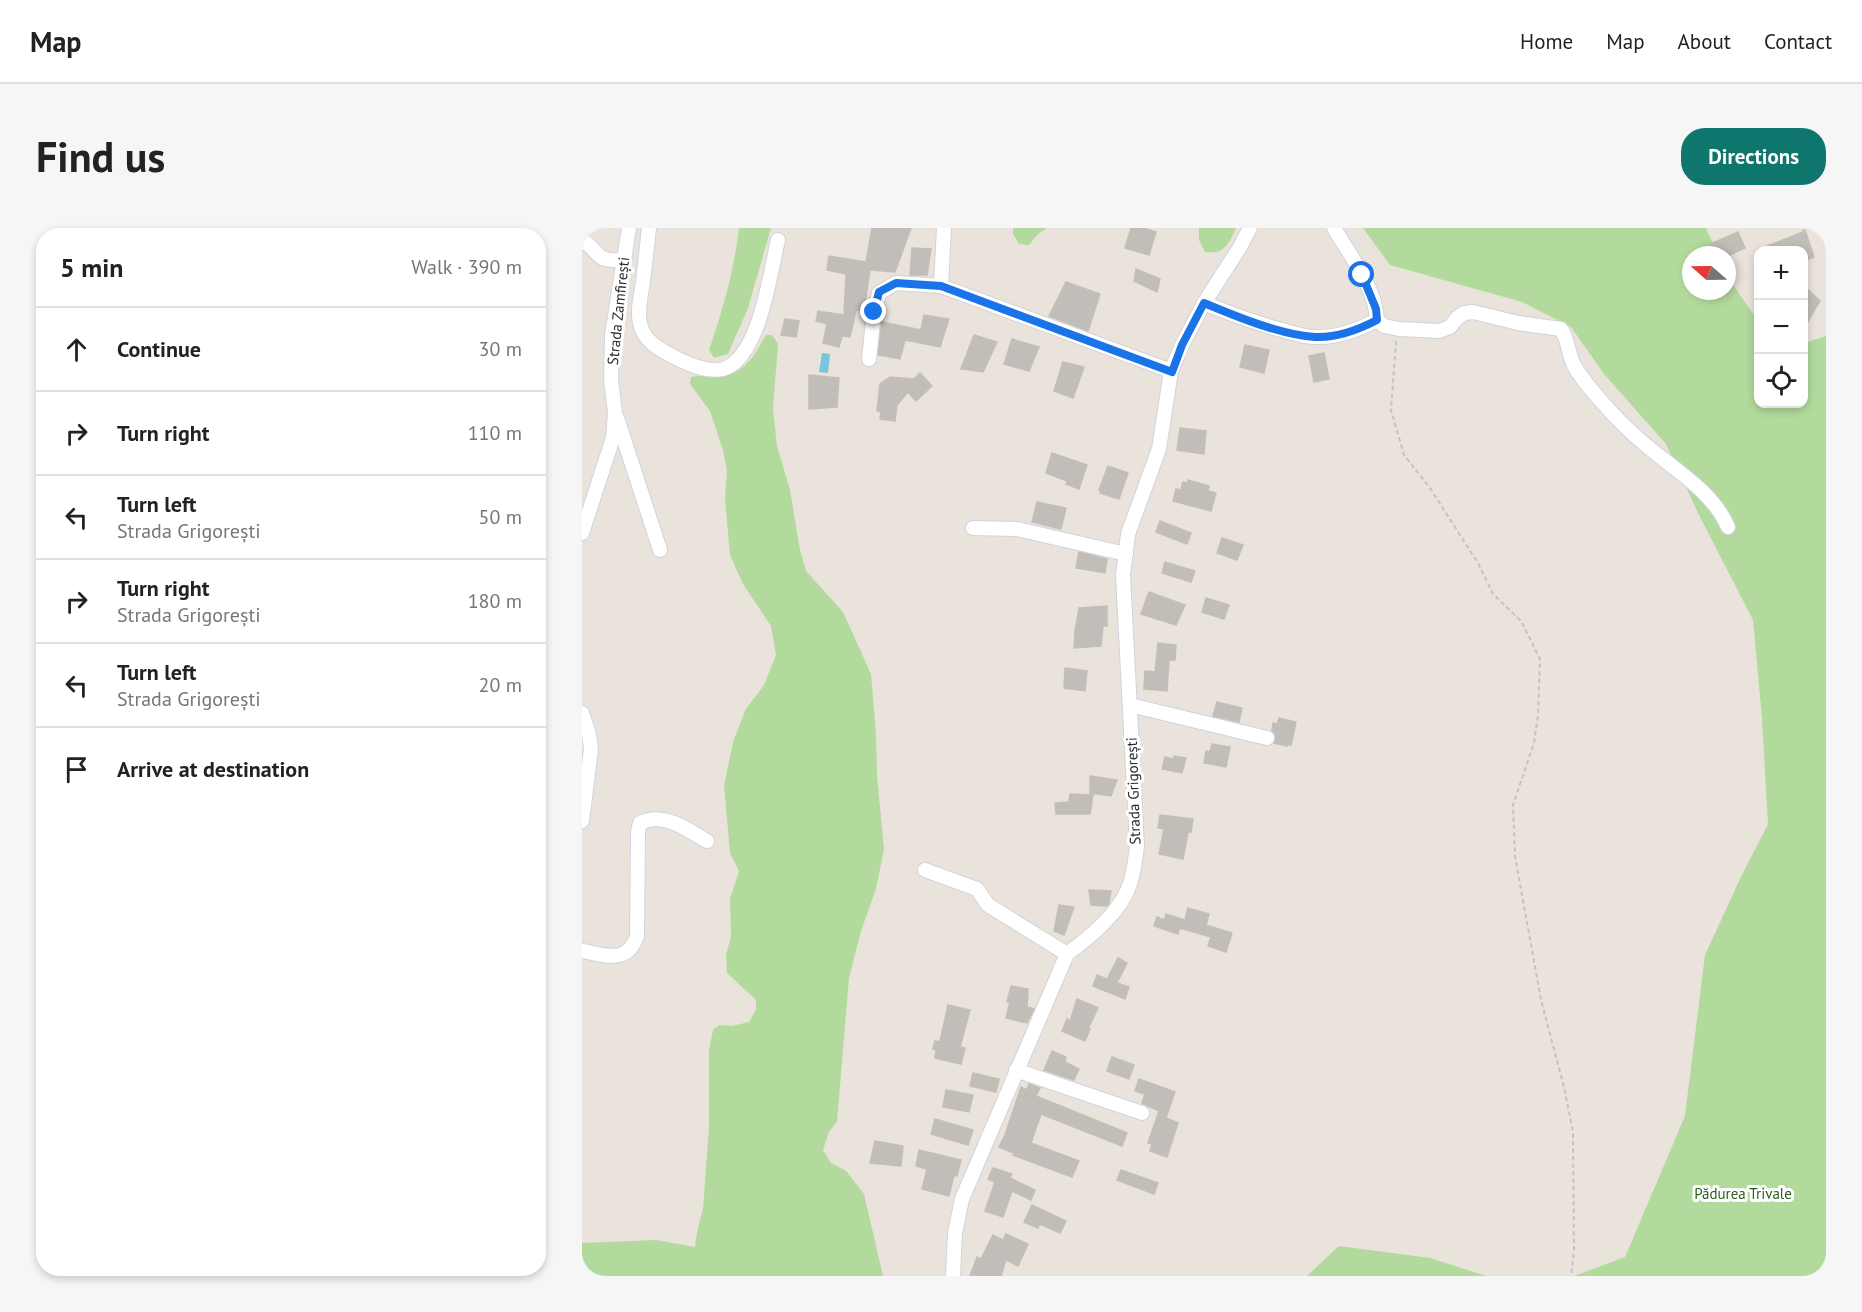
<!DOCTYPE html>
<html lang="en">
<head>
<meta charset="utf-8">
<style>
  body { margin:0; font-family:"PT Sans",sans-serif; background:#f6f6f6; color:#222 }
  .controls { position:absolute; right:18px; top:18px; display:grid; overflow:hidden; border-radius:12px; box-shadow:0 3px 9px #0003 }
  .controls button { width:54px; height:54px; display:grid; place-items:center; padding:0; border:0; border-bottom:2px solid #e0e0e0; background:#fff; color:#222; font:30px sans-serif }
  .compass { position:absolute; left:1100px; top:18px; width:54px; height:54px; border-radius:50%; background:#fff; box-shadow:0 3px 9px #0003; rotate:290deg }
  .stop { position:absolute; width:18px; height:18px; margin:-14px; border:4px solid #1a73e8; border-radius:50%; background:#fff }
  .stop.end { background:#1a73e8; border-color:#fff; box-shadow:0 2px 6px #0008 }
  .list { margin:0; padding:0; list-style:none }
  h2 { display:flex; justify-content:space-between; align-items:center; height:78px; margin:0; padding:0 24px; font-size:26px }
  h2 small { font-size:20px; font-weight:400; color:#767676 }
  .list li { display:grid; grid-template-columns:39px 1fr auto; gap:18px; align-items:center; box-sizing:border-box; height:84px; padding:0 24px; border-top:2px solid #e0e0e0 }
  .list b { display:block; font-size:22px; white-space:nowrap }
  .list p { margin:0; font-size:20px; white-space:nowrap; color:#767676 }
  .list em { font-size:20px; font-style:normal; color:#767676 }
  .icon { flex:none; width:33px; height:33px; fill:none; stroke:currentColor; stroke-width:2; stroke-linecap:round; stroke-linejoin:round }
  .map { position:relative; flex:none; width:1244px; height:1048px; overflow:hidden; border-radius:24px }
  header { display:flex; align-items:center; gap:36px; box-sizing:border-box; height:84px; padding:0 30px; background:#fff; border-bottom:2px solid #e0e0e0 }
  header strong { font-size:28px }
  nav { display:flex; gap:33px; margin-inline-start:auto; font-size:21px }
  .intro { display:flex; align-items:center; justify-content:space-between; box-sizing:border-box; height:144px; padding:0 36px }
  h1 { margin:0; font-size:42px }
  .button { padding:15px 27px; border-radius:24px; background:#0f766e; color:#fff; font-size:21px; font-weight:700 }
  main { display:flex; gap:36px; padding:0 36px }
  aside { flex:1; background:#fff; border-radius:24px; box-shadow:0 3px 9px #0003 }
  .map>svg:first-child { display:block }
</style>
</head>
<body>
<header>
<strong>Map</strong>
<nav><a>Home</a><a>Map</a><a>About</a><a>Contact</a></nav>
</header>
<div class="intro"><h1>Find us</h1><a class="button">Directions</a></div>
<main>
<aside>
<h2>5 min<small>Walk · 390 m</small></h2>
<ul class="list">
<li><svg class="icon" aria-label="ahead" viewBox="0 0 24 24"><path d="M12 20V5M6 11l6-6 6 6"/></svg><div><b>Continue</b></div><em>30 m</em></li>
<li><svg class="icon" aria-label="right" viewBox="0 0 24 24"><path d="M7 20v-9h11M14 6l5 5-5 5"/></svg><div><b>Turn right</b></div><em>110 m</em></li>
<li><svg class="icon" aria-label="left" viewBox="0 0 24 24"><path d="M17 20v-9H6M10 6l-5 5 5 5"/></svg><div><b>Turn left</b><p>Strada Grigorești</p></div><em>50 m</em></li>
<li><svg class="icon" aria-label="right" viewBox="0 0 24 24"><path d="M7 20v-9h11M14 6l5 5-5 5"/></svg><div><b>Turn right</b><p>Strada Grigorești</p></div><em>180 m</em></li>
<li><svg class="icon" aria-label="left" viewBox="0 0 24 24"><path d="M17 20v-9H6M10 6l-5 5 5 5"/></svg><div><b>Turn left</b><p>Strada Grigorești</p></div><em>20 m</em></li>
<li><svg class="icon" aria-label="arrive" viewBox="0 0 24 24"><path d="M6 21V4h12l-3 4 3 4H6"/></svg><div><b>Arrive at destination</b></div></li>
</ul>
</aside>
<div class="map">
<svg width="1244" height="1048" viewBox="0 0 1244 1048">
  <rect width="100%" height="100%" fill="#e9e3db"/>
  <g fill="#b2da9d">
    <path d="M157,0H189L166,80L146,126L132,130L127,122C141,82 152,42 157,0Z"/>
    <path d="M431,0H465L455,7L447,17L437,16L431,6Z"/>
    <path d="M617,0H654C647,16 642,27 623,24L617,12Z"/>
    <path d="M781,0H1124L1136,27H1109V63H1145V48L1176,93V176H1222V115L1244,108V1048H992L1043,1029L1103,888L1123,727L1158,651L1186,596L1180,490L1171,392L1118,289L1084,216L1022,146L989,99L940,74L808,37Z"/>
    <path d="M184,107H190L196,116L191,181L195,218L208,262L218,322L224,343L261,384L289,446L294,507L295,547L302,621L294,661L279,703L267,750L255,894L247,904L241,922L249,935L264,943L282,966L301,1048H0V1015L74,1012L113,1019L115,1004L121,981L127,900V823L131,802L137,797L150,798L167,794L174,782V772L145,745L144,727L149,709L148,671L157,643L148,625L142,557L152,511L164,481L182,457L194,427L189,398L161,356L148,327L143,271L145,243L141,222L128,183L108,156L109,149C118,147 127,149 137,148C163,146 172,128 184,107Z"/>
    <path d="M757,1018L848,1030L904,1048H725Z"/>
  </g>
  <path fill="#78c5e1" d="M240,125L248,126L246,145L237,144Z"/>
  <g fill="#c1bdb8" stroke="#c4bfb5" stroke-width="1.5">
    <path d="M290,0H329L313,44L288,42L282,83L274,82L268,109L260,108L257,119L241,115L245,96L234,93L236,83L262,87L264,46L245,42L247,28L284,34Z"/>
    <path d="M549,0H561L574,4L567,27L543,20Z"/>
    <path d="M1221,2H1223L1232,29L1221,33V22H1175L1221,4Z"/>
    <path d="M1156,4L1163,20L1148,27H1128L1124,18Z"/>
    <path d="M330,20L349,21L345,47H328Z"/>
    <path d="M554,41L578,51L575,64L552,53Z"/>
    <path d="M484,54L518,66L506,103L467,88Z"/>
    <path d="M1221,57L1238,73L1221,102Z"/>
    <path d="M342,87L367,91L358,119L323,112L318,131L296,127L300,94L339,102Z"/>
    <path d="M203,91L217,93L214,109L199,107Z"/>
    <path d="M392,107L415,114L401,144L379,141Z"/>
    <path d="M430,111L457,119L447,143L422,136Z"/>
    <path d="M663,117L687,122L682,145L658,139Z"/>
    <path d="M742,125L747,151L732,154L727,128Z"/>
    <path d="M481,134L502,139L491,170L472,163Z"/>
    <path d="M338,145L350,158L334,173L326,164L315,177L313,193L298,191L299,184L295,183L298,156L308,149L332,151Z"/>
    <path d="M227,147L257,150L255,179L227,181Z"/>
    <path d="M598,200L624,203L622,226L595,222Z"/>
    <path d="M470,225L505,237L497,261L484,256L485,253L464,245Z"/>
    <path d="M526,238L546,245L537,271L518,265L519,263L517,262Z"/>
    <path d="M606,252L627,258L626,263L634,265L629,283L591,273L594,261L599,262L601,254L606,255Z"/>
    <path d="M455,274L484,280L479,301L450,294Z"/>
    <path d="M578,293L609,305L605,316L574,304Z"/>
    <path d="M640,310L661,317L655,332L635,325Z"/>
    <path d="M497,324L525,331L523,345L494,340Z"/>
    <path d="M583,334L613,343L609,354L580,345Z"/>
    <path d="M567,364L603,377L594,397L559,386Z"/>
    <path d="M624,370L647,377L642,391L620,384Z"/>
    <path d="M525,378V398H521L519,418L492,420L493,403L497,380Z"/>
    <path d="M576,415L594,417L593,432H587L585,463L562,461L563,443L573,444Z"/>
    <path d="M483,440L505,443L503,463L482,460Z"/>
    <path d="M635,474L660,480L657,494L631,488Z"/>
    <path d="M697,490L714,494L709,517L705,516V518L692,515L694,508L690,502L691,495L695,496Z"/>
    <path d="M630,516L648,519L644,539L622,535L624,523L628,524Z"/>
    <path d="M592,528L604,530L600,545L580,541L583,529L591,531Z"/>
    <path d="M508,548L535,552L529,568L508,565Z"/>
    <path d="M488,566L511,567L508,586H474L473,575L487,574Z"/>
    <path d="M578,587L611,591L609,604H606L601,631L577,626L582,601L576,600Z"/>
    <path d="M507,662L529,663L527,675L525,678L509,677Z"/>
    <path d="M477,677L492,679L482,707L472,703Z"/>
    <path d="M606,680L627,686L624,697L650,705L644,724L626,718L629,709L598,700L596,706L572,698L575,689L582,692L584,686L603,692Z"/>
    <path d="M536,730L545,735L535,755L547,759L543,771L511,758L515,747L525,751Z"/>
    <path d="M429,758L446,761L445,779L452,781L445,795L424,790L428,774H425Z"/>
    <path d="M495,771L516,780L506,801H508L503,813L480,803L485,791L488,793Z"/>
    <path d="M366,777L388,782L378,819L383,820L379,836L353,830L354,822L351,821L353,813L358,814Z"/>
    <path d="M470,823L484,829L483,834L497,841L492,852L462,842Z"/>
    <path d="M530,829L552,837L547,851L525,843Z"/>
    <path d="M391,845L417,851L414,864L388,858Z"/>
    <path d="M557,851L593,864L584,890L596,895L585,929L568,923L570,916L566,915L577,883L560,875L563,866L553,863Z"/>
    <path d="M447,856L458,860L454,868L545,905L540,918L459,886L449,915L497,933L490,949L431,927L432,925L417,919L423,907L439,859L445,862Z"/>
    <path d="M364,862L391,867L387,884L361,879Z"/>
    <path d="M353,891L391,902L386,917L349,906Z"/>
    <path d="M293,913L321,918L319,938L288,935Z"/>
    <path d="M337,922L379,932L375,948L372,947L367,968L340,961L345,941L334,938Z"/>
    <path d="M411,940L430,946L428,950L453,962L449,972L430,963L421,989L403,983L413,954L406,951Z"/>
    <path d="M539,942L576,955L572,966L535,952Z"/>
    <path d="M450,977L484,993L478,1005L458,996L456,1000L442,994Z"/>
    <path d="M424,1006L446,1016L436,1038L424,1032L419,1048H388L395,1029L399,1031L411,1007L421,1012Z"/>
  </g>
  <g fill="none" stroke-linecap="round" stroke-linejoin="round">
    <defs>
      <g id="minor">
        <path d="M67,0C65,18 63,36 61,54C59,67 55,82 58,95C61,114 81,123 96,131C110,138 133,147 148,138C179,118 188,46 196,12"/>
        <path d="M752,0C768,28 793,58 795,92L802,98L817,101L857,103L868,99L875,90L882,85L891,84L936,95L979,101C986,111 986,124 991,135C999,152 1016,169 1028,183C1042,198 1059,214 1076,227C1102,248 1132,267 1146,299"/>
        <path d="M0,12C20,24 10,34 41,32"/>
        <path d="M359,58L362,0"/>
        <path d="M622,75C646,85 671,94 696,101C708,104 721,109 733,109C755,110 776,102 795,92"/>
        <path d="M287,131L292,84L297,65L314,55L359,58L589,143"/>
        <path d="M35,190L78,322"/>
        <path d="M391,300L435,301L544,326"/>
        <path d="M0,305L31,210L33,185L29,151L30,107L47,0"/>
        <path d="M548,477L685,510"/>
        <path d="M0,485L7,506L9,521L0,593"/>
        <path d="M343,642L395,661L406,677L485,726"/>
        <path d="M0,723C24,727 45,737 55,708L56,604L58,595C81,583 106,602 125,613"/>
        <path d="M434,842L560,885"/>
        <path d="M371,1048L373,1005L380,971L485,726C508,709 539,684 548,656C552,645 553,631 555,618L541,347L546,306L577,221L589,143L600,117L622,75L658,19L668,0"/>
      </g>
    </defs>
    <use href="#minor" stroke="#d0d3df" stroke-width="16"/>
    <path stroke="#c3c3c3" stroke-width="2" stroke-dasharray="4.5 3" stroke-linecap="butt" d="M814,113L809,182L822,227L848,260L896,335L911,366L939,393L958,431L956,487L952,515L931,577L933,628L959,772L982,859L991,904L992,1022L989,1048"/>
    <use href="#minor" stroke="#fff" stroke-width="14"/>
  </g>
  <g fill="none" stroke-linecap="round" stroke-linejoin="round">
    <path stroke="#1a73e8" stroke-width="8" d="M292,84L297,64L314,55L359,58L590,144L600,117L622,75C653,88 699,107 733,109C755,110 776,102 795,92L794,81L780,47"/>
  </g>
  <g text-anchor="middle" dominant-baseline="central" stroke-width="6" stroke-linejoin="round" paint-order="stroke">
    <g font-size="15" fill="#282828" stroke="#fff">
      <text transform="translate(36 83) rotate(-84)">Strada Zamfirești</text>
      <text transform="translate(551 563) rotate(-92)">Strada Grigorești</text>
    </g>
    <g font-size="15" fill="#2d5c21" stroke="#fff">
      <text x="1161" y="965">Pădurea Trivale</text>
    </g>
  </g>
</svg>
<div class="controls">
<button>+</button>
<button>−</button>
<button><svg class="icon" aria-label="locate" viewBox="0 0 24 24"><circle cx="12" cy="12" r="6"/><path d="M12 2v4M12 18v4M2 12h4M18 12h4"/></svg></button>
</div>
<svg class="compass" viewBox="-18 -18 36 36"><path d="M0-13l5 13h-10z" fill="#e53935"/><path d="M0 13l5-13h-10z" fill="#767676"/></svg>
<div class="stop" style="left:780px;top:47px"></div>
<div class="stop end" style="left:292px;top:84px"></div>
</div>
</main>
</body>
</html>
